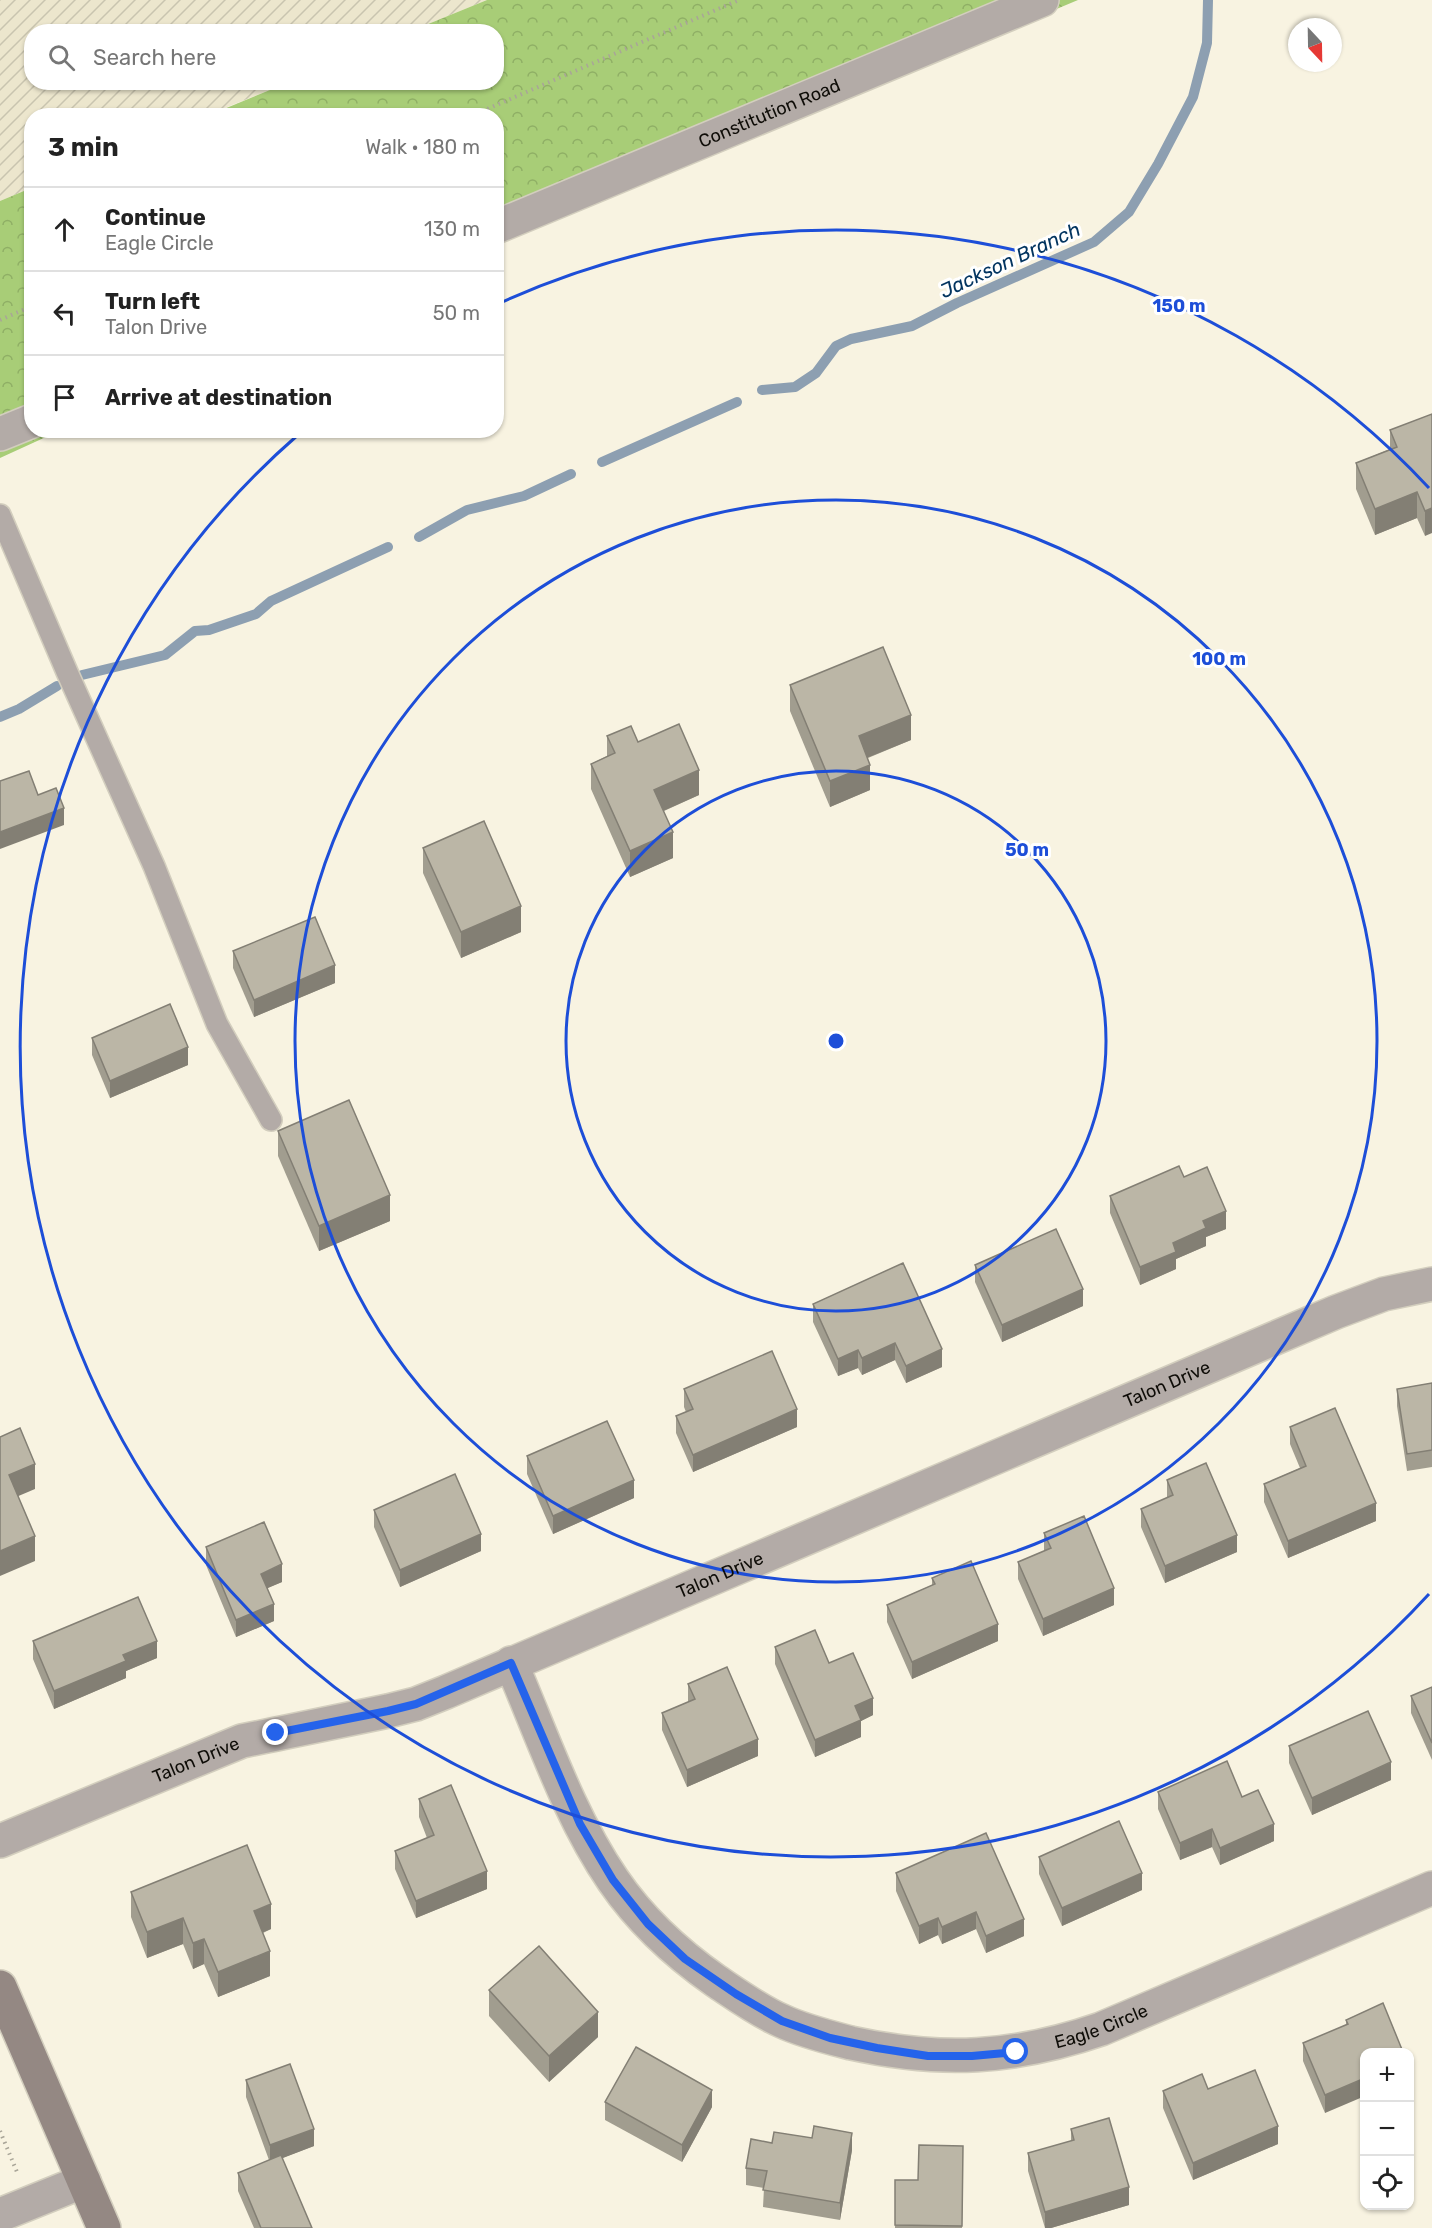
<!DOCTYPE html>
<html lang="en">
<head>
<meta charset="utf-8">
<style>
  body { margin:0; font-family:Rubik,sans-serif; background:#f2f2f2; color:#222 }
  .controls { position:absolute; right:18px; bottom:18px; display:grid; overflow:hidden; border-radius:12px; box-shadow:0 2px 4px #0004 }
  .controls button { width:54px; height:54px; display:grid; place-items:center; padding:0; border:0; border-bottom:2px solid #e0e0e0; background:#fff; color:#222; font:30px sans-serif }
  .compass { position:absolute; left:1288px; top:18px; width:54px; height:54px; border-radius:50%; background:#fff; box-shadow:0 2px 4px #0004; rotate:158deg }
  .stop { position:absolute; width:18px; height:18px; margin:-14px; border:4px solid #2563eb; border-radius:50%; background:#fff }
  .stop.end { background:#2563eb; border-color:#fff; box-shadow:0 2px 6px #0008 }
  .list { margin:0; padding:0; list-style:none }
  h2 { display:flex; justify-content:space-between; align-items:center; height:78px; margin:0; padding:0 24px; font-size:26px }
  h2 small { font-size:20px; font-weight:400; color:#767676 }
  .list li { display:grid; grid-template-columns:39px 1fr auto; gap:18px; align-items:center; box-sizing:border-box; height:84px; padding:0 24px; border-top:2px solid #e0e0e0 }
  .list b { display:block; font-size:22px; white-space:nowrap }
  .list p { margin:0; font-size:20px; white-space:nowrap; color:#767676 }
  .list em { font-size:20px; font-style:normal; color:#767676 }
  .icon { flex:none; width:33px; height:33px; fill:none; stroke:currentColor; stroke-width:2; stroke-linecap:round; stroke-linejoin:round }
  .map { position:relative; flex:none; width:1432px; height:2228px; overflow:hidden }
  .search { position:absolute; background:#fff; box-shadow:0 2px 4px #0004; left:24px; top:24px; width:480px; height:66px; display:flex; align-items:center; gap:15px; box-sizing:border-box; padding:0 21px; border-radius:24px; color:#767676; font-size:22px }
  .panel { position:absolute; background:#fff; box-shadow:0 2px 4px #0004; left:24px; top:108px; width:480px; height:330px; border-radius:24px }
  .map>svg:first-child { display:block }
</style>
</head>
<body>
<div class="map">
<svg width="1432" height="2228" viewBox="0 0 1432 2228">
  <defs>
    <pattern id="industrial-furrows" width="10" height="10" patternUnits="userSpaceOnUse" patternTransform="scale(1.5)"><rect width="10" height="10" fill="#ece6cd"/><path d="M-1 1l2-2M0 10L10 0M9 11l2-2" fill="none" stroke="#c9c4af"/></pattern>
    <pattern id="forest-crowns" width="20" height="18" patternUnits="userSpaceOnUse" patternTransform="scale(1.5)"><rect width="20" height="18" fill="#a8cd77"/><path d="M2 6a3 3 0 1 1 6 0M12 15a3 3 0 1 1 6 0" fill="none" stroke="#8faf65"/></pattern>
  </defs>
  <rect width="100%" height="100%" fill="#f8f3e1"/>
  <path fill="url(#industrial-furrows)" d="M0,0H487L411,31L32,32V82L287,83L207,115L32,116L31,188L0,201Z"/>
  <g fill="url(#forest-crowns)">
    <path d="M487,0H1078L497,243L496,116H207L287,83L496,82V32L411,31Z"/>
    <path d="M31,188L32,430L59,431L0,458V201Z"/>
  </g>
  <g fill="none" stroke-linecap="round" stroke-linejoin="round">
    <g stroke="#8d9fb1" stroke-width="10">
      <path d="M762,390L795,387L816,373L836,346L851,339L912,326L957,303L1094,242L1129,212L1158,164L1193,97L1207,43L1208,0"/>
      <path d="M602,462L737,402"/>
      <path d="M419,537L467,510L524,496L571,474"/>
      <path d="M82,675L165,655L195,631L209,630L256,614L271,601L388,547"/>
      <path d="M0,717L19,709L57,686"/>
    </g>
    <defs>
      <path id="lane" d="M0,515L67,672L154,866L217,1024L271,1120"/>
      <g id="street">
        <path id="s1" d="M496,227L1042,0"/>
        <path d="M0,434L32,421"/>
        <path id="s2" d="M511,1663C542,1735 569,1816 613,1880C641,1921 676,1953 716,1981C737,1995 759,2011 782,2021C803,2031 828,2037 851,2043C941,2063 1014,2059 1101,2029L1432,1888"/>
        <path id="s3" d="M0,1841L242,1741L388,1711L416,1704L446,1692L1336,1312L1384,1294L1432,1284"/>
        <path d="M0,2215L84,2181"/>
      </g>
      <path id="secondary" d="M0,1987L104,2228"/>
    </defs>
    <use href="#lane" stroke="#d3cebe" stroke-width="24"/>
    <use href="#street" stroke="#d3cebe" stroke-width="36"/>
    <use href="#secondary" stroke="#d3cebe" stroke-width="36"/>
    <g stroke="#a9a598" stroke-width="4" stroke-dasharray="1.5 4.5" stroke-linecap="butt">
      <path d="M471,116L739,0"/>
      <path d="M0,320L32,306"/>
      <path d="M0,2131L17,2172"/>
    </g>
    <use href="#lane" stroke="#b3aba7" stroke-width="21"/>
    <use href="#street" stroke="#b3aba7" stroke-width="33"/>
    <use href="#secondary" stroke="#948883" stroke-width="33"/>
  </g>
  <g fill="#a19d8f">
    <path d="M1432,414L1425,536L1417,518L1375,535L1356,489V463L1390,449V430Z"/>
    <path d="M790,685L911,740L868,758L870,790L830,807L790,711Z"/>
    <path d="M607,736L638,742L699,795L664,811L673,858L630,877L591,789V764L607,756Z"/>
    <path d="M423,848L521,932L461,958L423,873Z"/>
    <path d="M233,951L335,983L254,1017L233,968Z"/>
    <path d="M92,1038L188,1065L110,1098L92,1055Z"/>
    <path d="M278,1131L390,1221L319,1251L278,1156Z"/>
    <path d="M1184,1177L1226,1229L1206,1237V1246L1176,1259V1269L1140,1285L1110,1213V1196Z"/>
    <path d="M903,1263L942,1367L906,1383L895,1360L862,1375L858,1368L838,1376L813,1322V1304Z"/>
    <path d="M975,1265L1083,1306L1002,1342L975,1282Z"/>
    <path d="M1432,1383V1467L1407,1471L1397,1406V1389Z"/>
    <path d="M684,1389L797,1427L693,1472L676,1433V1416L686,1412L684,1407Z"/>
    <path d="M1290,1427L1376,1521L1288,1558L1264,1502V1484L1300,1468L1290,1444Z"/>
    <path d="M527,1456L634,1498L553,1534L527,1474Z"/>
    <path d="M1167,1480L1237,1552L1165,1583L1141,1527V1509L1167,1498Z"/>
    <path d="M374,1510L481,1551L400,1587L374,1527Z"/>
    <path d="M1044,1533L1114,1605L1043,1636L1018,1579V1562L1044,1551Z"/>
    <path d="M206,1547L282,1582L267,1588L274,1621L236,1637L206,1565Z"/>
    <path d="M932,1578L998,1641L912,1679L887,1622V1605L932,1585Z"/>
    <path d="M33,1641L157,1658L126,1671V1678L54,1709L33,1659Z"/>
    <path d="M775,1647L829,1663L873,1715L861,1721V1737L815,1757L775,1664Z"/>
    <path d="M688,1684L758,1756L687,1787L662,1730V1713L688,1702Z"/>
    <path d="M1432,1687V1760L1411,1713V1696Z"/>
    <path d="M1289,1746L1391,1780L1312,1815L1289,1763Z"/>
    <path d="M1158,1792L1242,1797L1274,1841L1220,1865L1212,1847L1180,1860L1158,1809Z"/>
    <path d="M419,1799L487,1889L416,1918L395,1869V1851L427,1838L419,1817Z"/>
    <path d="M1039,1857L1142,1890L1062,1926L1039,1874Z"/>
    <path d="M896,1873L1024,1936L986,1953L976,1929L942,1944L938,1935L919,1944L896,1891Z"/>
    <path d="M131,1892L271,1929L263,1933L270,1976L218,1997L204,1964L193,1969L183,1944L147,1958L131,1917Z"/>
    <path d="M489,1990L598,2037L549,2082L489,2016Z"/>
    <path d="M1383,2003L1325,2113L1303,2061V2043L1346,2025V2020Z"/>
    <path d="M246,2080L314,2146L282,2158L312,2228H254L238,2191V2173L269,2160L246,2097Z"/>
    <path d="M1163,2091L1278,2144L1193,2180L1163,2108Z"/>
    <path d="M605,2102L712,2107L682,2162L605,2120Z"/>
    <path d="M1071,2129L1129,2205L1051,2228H1045L1028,2171V2153L1071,2141Z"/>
    <path d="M772,2143L852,2150L840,2220L763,2207L764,2188L746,2185V2168Z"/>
    <path d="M963,2146L962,2228H895V2180H918Z"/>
  </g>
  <g fill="#837f74">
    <path d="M1417,492V518L1375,535V509Z"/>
    <path d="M1432,508V533L1425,536V511Z"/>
    <path d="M911,715V740L859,761V736Z"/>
    <path d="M870,765V790L830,807V781Z"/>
    <path d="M699,770V795L654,815V790Z"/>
    <path d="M64,808V825L0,849V832Z"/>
    <path d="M673,832V858L630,877V851Z"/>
    <path d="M521,906V932L461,958V932Z"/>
    <path d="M335,965V983L254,1017V1000Z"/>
    <path d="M188,1047V1065L110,1098V1081Z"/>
    <path d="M390,1195V1221L319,1251V1226Z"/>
    <path d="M1226,1211V1229L1206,1237V1246L1176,1259V1269L1140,1285V1267L1203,1221Z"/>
    <path d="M1083,1289V1306L1002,1342V1325Z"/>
    <path d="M895,1343V1360L862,1375V1358Z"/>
    <path d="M942,1349V1367L906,1383V1366Z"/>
    <path d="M858,1350V1368L838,1376V1359Z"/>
    <path d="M797,1409V1427L693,1472V1455Z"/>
    <path d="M35,1464V1489L9,1500V1475Z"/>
    <path d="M634,1480V1498L553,1534V1516Z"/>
    <path d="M1376,1503V1521L1288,1558V1541Z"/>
    <path d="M481,1534V1551L400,1587V1570Z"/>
    <path d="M1237,1535V1552L1165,1583V1566Z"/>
    <path d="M35,1536V1561L0,1576V1551Z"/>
    <path d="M282,1564V1582L261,1591V1574Z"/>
    <path d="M1114,1588V1605L1043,1636V1619Z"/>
    <path d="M274,1604V1621L236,1637V1620Z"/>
    <path d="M998,1624V1641L912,1679V1662Z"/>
    <path d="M157,1641V1658L126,1671V1678L54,1709V1691L123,1655Z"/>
    <path d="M873,1698V1715L861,1721V1737L815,1757V1740L855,1706Z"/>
    <path d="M758,1739V1756L687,1787V1770Z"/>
    <path d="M1391,1762V1780L1312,1815V1798Z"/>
    <path d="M1274,1824V1841L1220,1865V1848Z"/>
    <path d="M1212,1829V1847L1180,1860V1843Z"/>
    <path d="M487,1871V1889L416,1918V1901Z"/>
    <path d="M1142,1873V1890L1062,1926V1908Z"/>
    <path d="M271,1904V1929L254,1936V1911Z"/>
    <path d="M976,1912V1929L942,1944V1927Z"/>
    <path d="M183,1918V1944L147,1958V1932Z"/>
    <path d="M938,1918V1935L919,1944V1926Z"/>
    <path d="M1024,1919V1936L986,1953V1936Z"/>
    <path d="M204,1939V1964L193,1969V1943Z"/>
    <path d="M270,1951V1976L218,1997V1972Z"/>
    <path d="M598,2012V2037L549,2082V2056Z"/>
    <path d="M1365,2078V2096L1325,2113V2095Z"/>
    <path d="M712,2090V2107L682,2162V2145Z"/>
    <path d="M1278,2126V2144L1193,2180V2163Z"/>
    <path d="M314,2129V2146L270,2163V2145Z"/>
    <path d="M852,2133V2150L840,2220V2203Z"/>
    <path d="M1129,2187V2205L1051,2228H1045V2212Z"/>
  </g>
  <g fill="#bbb6a6" stroke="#837f74" stroke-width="1.5">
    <path d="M1432,414V508L1425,511L1417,492L1375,509L1356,463L1397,447L1390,430Z"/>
    <path d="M883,647L911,715L859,736L870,765L830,781L790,685Z"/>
    <path d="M679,724L699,770L654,790L673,832L630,851L591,764L615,753L607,736L631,726L638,742Z"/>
    <path d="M29,771L38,795L56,788L64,808L0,832V781Z"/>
    <path d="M484,821L521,906L461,932L423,848Z"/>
    <path d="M315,917L335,965L254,1000L233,951Z"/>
    <path d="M170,1004L188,1047L110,1081L92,1038Z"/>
    <path d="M349,1100L390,1195L319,1226L278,1131Z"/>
    <path d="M1179,1166L1184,1177L1207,1167L1226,1211L1203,1221L1206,1228L1173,1243L1176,1252L1140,1267L1110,1196Z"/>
    <path d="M1056,1229L1083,1289L1002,1325L975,1265Z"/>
    <path d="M903,1263L942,1349L906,1366L895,1343L862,1358L858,1350L838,1359L813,1304Z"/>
    <path d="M772,1351L797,1409L693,1455L676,1416L693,1409L684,1389Z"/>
    <path d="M1432,1383V1450L1407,1454L1397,1389Z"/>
    <path d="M1335,1408L1376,1503L1288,1541L1264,1484L1306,1466L1290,1427Z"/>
    <path d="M607,1421L634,1480L553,1516L527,1456Z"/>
    <path d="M20,1428L35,1464L9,1475L35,1536L0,1551V1437Z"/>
    <path d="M1206,1463L1237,1535L1165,1566L1141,1509L1173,1495L1167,1480Z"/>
    <path d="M455,1474L481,1534L400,1570L374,1510Z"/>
    <path d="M1084,1516L1114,1588L1043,1619L1018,1562L1051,1548L1044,1533Z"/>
    <path d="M264,1522L282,1564L261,1574L274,1604L236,1620L206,1547Z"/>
    <path d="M971,1561L998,1624L912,1662L887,1605L935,1584L932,1578Z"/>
    <path d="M138,1597L157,1641L123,1655L126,1661L54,1691L33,1641Z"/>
    <path d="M815,1630L829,1663L853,1653L873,1698L855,1706L861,1720L815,1740L775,1647Z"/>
    <path d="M727,1667L758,1739L687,1770L662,1713L695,1699L688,1684Z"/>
    <path d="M1432,1687V1743L1411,1696Z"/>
    <path d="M1368,1711L1391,1762L1312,1798L1289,1746Z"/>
    <path d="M1227,1761L1242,1797L1258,1790L1274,1824L1220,1848L1212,1829L1180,1843L1158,1792Z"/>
    <path d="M451,1785L487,1871L416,1901L395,1851L434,1835L419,1799Z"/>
    <path d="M1119,1821L1142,1873L1062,1908L1039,1857Z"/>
    <path d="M986,1833L1024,1919L986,1936L976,1912L942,1927L938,1918L919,1926L896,1873Z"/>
    <path d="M247,1845L271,1904L254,1911L270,1951L218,1972L204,1939L193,1943L183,1918L147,1932L131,1892Z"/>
    <path d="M539,1946L598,2012L549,2056L489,1990Z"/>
    <path d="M1383,2003L1403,2052H1365V2078L1325,2095L1303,2043L1348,2024L1346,2020Z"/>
    <path d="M636,2047L712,2090L682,2145L605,2102Z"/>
    <path d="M290,2064L314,2129L270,2145L246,2080Z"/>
    <path d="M1255,2070L1278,2126L1193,2163L1163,2091L1202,2074L1208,2089Z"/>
    <path d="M1109,2118L1129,2187L1045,2212L1028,2153L1074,2140L1071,2129Z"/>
    <path d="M814,2126L852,2133L840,2203L763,2190L767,2171L746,2168L751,2139L772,2143L774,2132L812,2138Z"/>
    <path d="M919,2145L963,2146L962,2226L895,2225V2180H918Z"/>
    <path d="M281,2155L312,2228H261L238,2173Z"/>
  </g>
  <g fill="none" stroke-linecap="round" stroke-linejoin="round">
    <path stroke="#2563eb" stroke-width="8" d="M276,1733L388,1711L416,1704L511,1663L580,1824L613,1880L648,1924L685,1959L736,1994L782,2021L830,2038L877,2048L928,2056H972L1016,2052"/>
  </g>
  <g fill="none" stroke="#1d4ed8" stroke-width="3">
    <circle cx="836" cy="1041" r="270"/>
    <circle cx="836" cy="1041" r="541"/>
    <path d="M1429 1594A811 811 0 1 1 299 434M500 303A811 811 0 0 1 1429 488"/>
  </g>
  <g text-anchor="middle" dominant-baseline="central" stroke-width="6" stroke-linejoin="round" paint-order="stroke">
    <g font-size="18" fill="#0e0c07" stroke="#fff">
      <text stroke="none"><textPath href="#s1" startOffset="296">Constitution Road</textPath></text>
      <text stroke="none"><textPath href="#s3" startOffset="1256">Talon Drive</textPath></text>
      <text stroke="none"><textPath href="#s3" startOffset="770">Talon Drive</textPath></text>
      <text stroke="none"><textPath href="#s3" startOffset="212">Talon Drive</textPath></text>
      <text stroke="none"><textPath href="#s2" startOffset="790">Eagle Circle</textPath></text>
    </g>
    <g font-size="20" font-style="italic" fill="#033560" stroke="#fff">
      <text transform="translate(1010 260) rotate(-25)">Jackson Branch</text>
    </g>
  </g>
  <circle cx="836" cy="1041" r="9" fill="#1d4ed8" stroke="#fff" stroke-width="3"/>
  <g font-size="18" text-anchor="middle" font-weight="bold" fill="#1d4ed8" stroke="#fff" stroke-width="6" stroke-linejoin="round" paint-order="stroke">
    <text x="1179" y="312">150 m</text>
    <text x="1219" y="665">100 m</text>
    <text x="1027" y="856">50 m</text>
  </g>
</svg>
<div class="controls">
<button>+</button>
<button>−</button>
<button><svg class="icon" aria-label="locate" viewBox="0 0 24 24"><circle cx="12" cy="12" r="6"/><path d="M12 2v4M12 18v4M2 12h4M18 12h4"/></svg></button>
</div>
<svg class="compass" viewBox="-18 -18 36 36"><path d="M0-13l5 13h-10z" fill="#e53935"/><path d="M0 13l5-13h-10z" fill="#767676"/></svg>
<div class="stop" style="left:1016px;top:2052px"></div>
<div class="stop end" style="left:276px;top:1733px"></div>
<div class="search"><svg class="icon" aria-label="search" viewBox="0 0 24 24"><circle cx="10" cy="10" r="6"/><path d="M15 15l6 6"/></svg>Search here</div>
<section class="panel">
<h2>3 min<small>Walk · 180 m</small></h2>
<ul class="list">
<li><svg class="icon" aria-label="ahead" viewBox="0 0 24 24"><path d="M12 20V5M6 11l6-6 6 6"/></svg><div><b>Continue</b><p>Eagle Circle</p></div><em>130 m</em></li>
<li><svg class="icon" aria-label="left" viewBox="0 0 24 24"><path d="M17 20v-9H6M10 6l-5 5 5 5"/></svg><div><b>Turn left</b><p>Talon Drive</p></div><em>50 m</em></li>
<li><svg class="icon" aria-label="arrive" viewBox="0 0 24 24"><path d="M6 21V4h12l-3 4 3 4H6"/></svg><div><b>Arrive at destination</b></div></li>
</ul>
</section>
</div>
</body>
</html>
